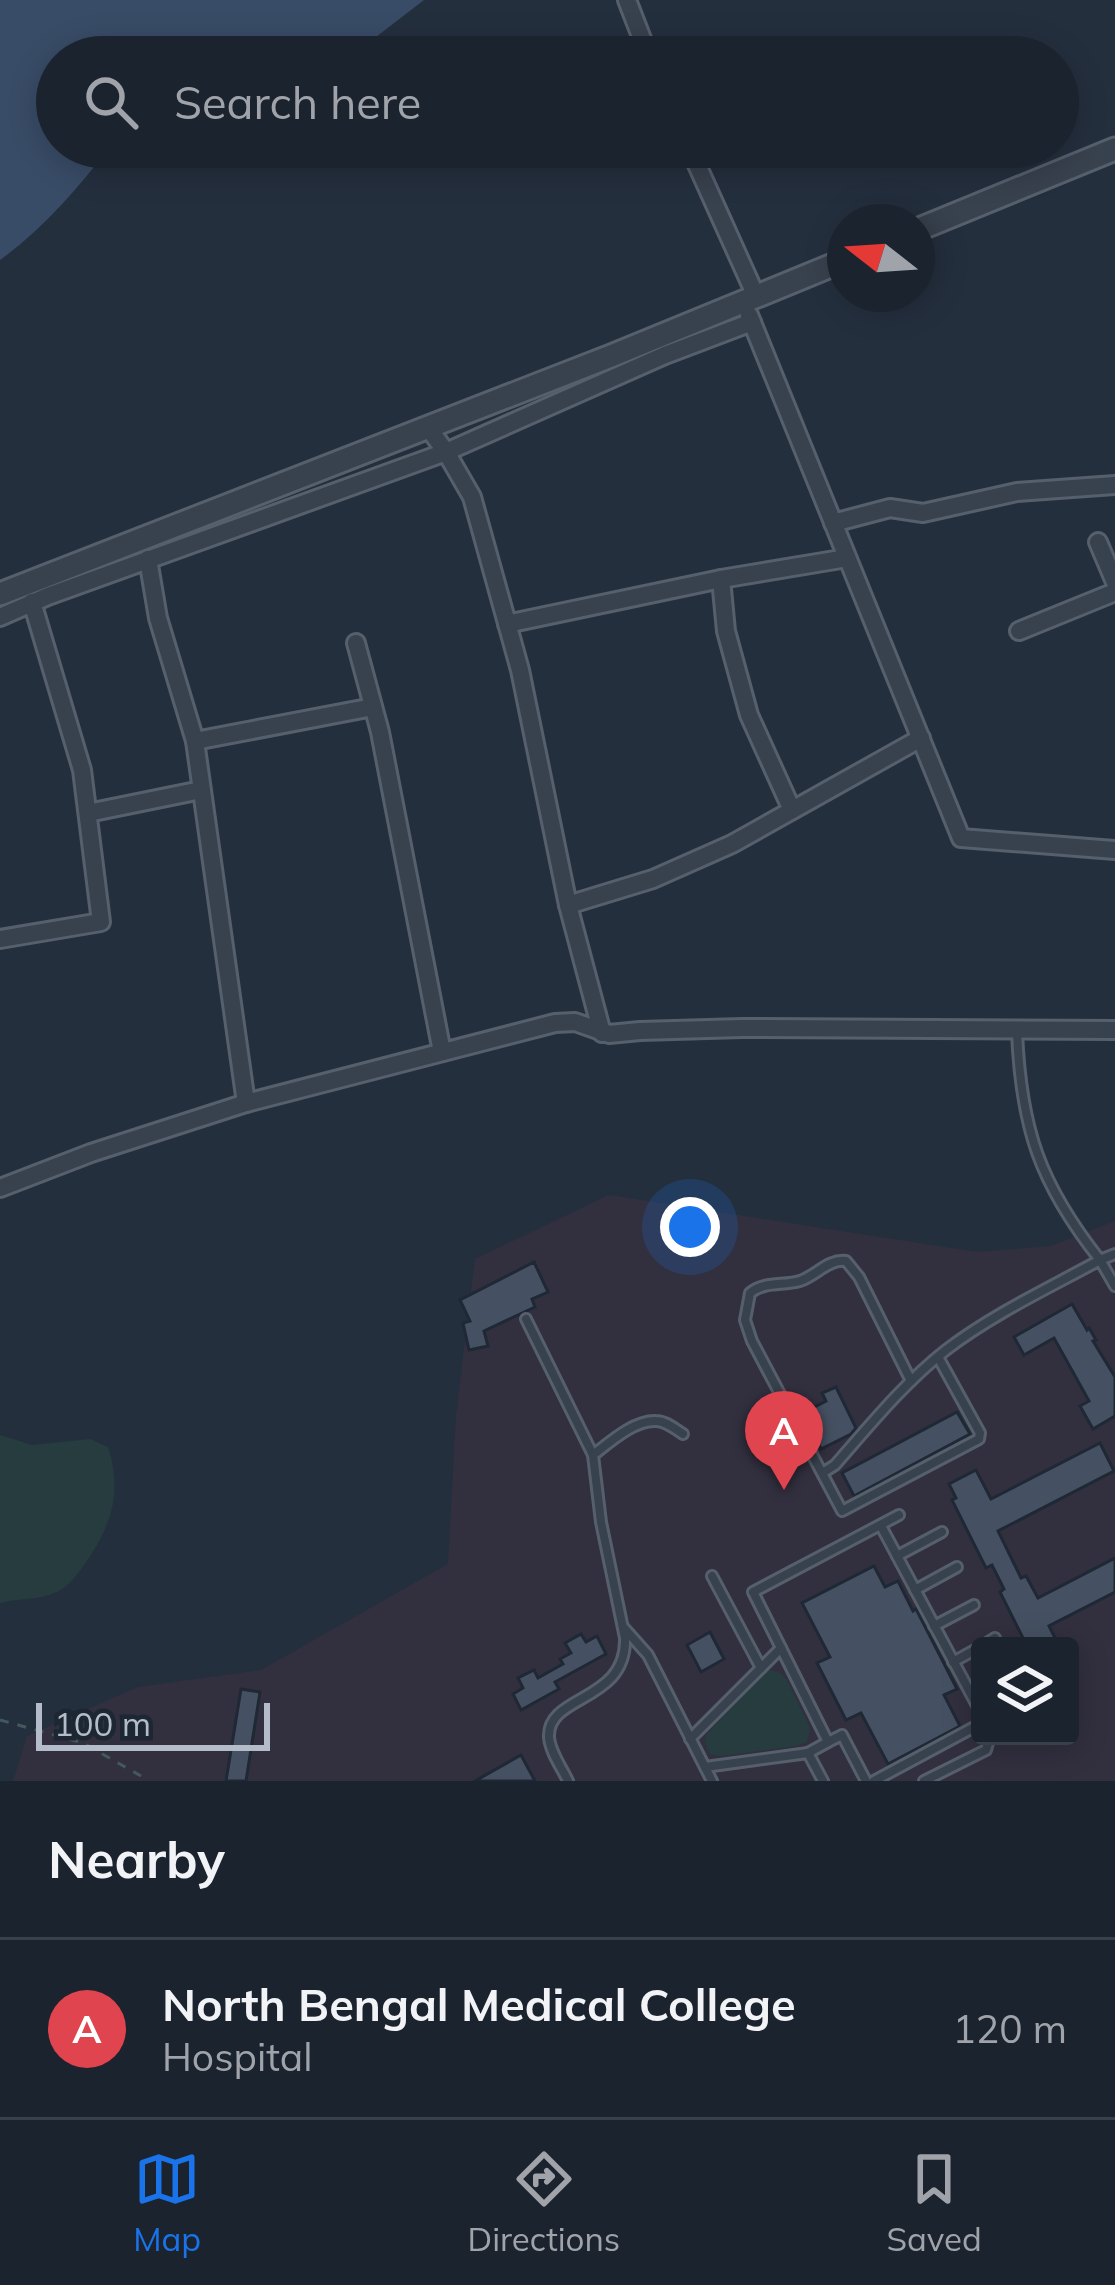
<!DOCTYPE html>
<html lang="en">
<head>
<meta charset="utf-8">
<style>
  body { margin:0; font-family:Mulish,sans-serif; background:#282f3a; color:#f1f3f6 }
  .controls { position:absolute; right:36px; bottom:36px; display:grid; overflow:hidden; border-radius:12px; box-shadow:0 6px 30px #0003 }
  .controls button { width:108px; height:108px; display:grid; place-items:center; padding:0; border:0; border-bottom:3px solid #39404a; background:#1b232e; color:#f1f3f6; font:60px sans-serif }
  .compass { position:absolute; left:827px; top:204px; width:108px; height:108px; border-radius:50%; background:#1b232e; box-shadow:0 6px 30px #0003; rotate:287deg }
  .scale { position:absolute; left:36px; bottom:30px; width:234px; box-sizing:border-box; padding-left:12px; border:6px solid #b4bcc9; border-top:0; font-size:33px; line-height:42px; white-space:nowrap; color:#b4bcc9; -webkit-text-stroke:9px #1d2633; paint-order:stroke }
  .you { position:absolute; left:690px; top:1227px; width:42px; height:42px; margin:-30px; border:9px solid #fff; border-radius:50%; background:#1a73e8; box-shadow:0 0 0 18px #1a73e833 }
  .badge { display:grid; place-items:center; width:78px; height:78px; border-radius:50%; background:#1a73e8; color:#fff; font-size:39px; font-weight:700 }
  .pin { position:absolute; translate:-50% -99px; filter:drop-shadow(0 3px 6px #0008) }
  .pin::after { content:''; position:absolute; top:63px; width:42px; height:36px; background:inherit; clip-path:polygon(0 0,100% 0,50% 100%) }
  .list { margin:0; padding:0; list-style:none }
  h2 { display:flex; justify-content:space-between; align-items:center; height:156px; margin:0; padding:0 48px; font-size:51px }
  h2 small { font-size:39px; font-weight:400; color:#a0a4aa }
  .list li { display:grid; grid-template-columns:78px 1fr auto; gap:36px; align-items:center; box-sizing:border-box; height:180px; padding:0 48px; border-top:3px solid #39404a }
  .list b { display:block; font-size:45px; white-space:nowrap }
  .list p { margin:0; font-size:39px; white-space:nowrap; color:#a0a4aa }
  .list em { font-size:39px; font-style:normal; color:#a0a4aa }
  .icon { flex:none; width:66px; height:66px; fill:none; stroke:currentColor; stroke-width:2; stroke-linecap:round; stroke-linejoin:round }
  .map { position:relative; flex:none; width:1115px; height:1781px; overflow:hidden }
  .search { position:absolute; background:#1b232e; box-shadow:0 6px 30px #0003; left:36px; right:36px; top:36px; height:132px; display:flex; align-items:center; gap:30px; box-sizing:border-box; padding:0 42px; border-radius:66px; color:#a0a4aa; font-size:45px }
  .sheet { height:336px; background:#1b232e }
  nav { display:flex; justify-content:space-around; align-items:center; box-sizing:border-box; height:168px; border-top:3px solid #39404a; background:#1b232e; font-size:33px; color:#a0a4aa }
  nav a { display:grid; justify-items:center; gap:6px }
  nav .on { color:#1a73e8 }
  .map>svg:first-child { display:block }
</style>
</head>
<body>
<div class="map">
<svg width="1115" height="1781" viewBox="0 0 1115 1781">
  <rect width="100%" height="100%" fill="#242f3e"/>
  <path fill="#32303f" fill-rule="evenodd" d="M609,1195L977,1252L1051,1246L1115,1221V1781H13L27,1736L138,1687L261,1670L448,1564L456,1416L475,1259ZM980,1646H1070V1736H980Z"/>
  <g fill="#263c3f">
    <path d="M0,1435L32,1445L90,1439L108,1447C123,1493 111,1527 84,1565C76,1576 69,1586 57,1592C40,1600 18,1598 0,1603Z"/>
    <path d="M770,1670L780,1673L787,1680L810,1728L807,1742L795,1746L720,1756L710,1754L705,1743L706,1735L762,1674Z"/>
  </g>
  <path fill="#394c67" d="M0,0H424L350,57H57V147H110C77,189 43,229 0,260Z"/>
  <g fill="#455162" stroke="#1f2835" stroke-width="3">
    <path d="M534,1262L548,1292L532,1299L535,1307L484,1331L488,1346L469,1350L463,1323L470,1321L460,1300Z"/>
    <path d="M1072,1304L1087,1330L1089,1328L1096,1340L1093,1341L1115,1377V1416L1093,1429L1080,1406L1089,1401L1054,1338L1024,1355L1014,1337Z"/>
    <path d="M836,1387L856,1428L851,1434L821,1449L803,1413L826,1401L822,1393Z"/>
    <path d="M957,1412L970,1434L854,1496L842,1473Z"/>
    <path d="M1100,1443L1114,1471L998,1531L1021,1578L1026,1576L1038,1598L1115,1558V1592L1049,1626L1059,1646H1027L1000,1592L1004,1589L992,1565L986,1568L952,1500L956,1498L949,1484L976,1470L991,1499Z"/>
    <path d="M874,1566L885,1587L898,1581L913,1611L916,1609L957,1689L944,1695L960,1726L888,1764L861,1713L846,1720L817,1663L830,1657L802,1603Z"/>
    <path d="M710,1632L724,1659L701,1672L687,1645Z"/>
    <path d="M581,1634L586,1642L597,1636L606,1654L555,1682L559,1689L521,1710L513,1694L523,1688L518,1678L534,1670L538,1678L563,1664L560,1659L571,1653L565,1643Z"/>
    <path d="M241,1689L260,1692L246,1781H226Z"/>
    <path d="M521,1755L535,1781H475Z"/>
  </g>
  <g fill="none" stroke-linecap="round" stroke-linejoin="round">
    <defs>
      <g id="service">
        <path d="M1017,1032C1021,1129 1040,1184 1100,1260L1115,1254"/>
        <path d="M526,1319L593,1455L601,1522L625,1638C627,1703 547,1694 549,1737C550,1752 562,1768 568,1781"/>
        <path d="M911,1381L859,1277L846,1261C828,1259 817,1275 800,1281C782,1286 765,1281 750,1293L745,1320L752,1341L842,1511L979,1439L980,1433L938,1357"/>
        <path d="M593,1455C610,1442 634,1420 656,1421C666,1421 675,1429 683,1434"/>
        <path d="M824,1472L835,1465C870,1425 904,1383 946,1350C993,1314 1049,1288 1100,1260L1115,1286"/>
        <path d="M881,1526L980,1711"/>
        <path d="M897,1556L942,1532"/>
        <path d="M712,1576L761,1668"/>
        <path d="M915,1590L957,1567"/>
        <path d="M934,1626L974,1605"/>
        <path d="M624,1628L648,1655L712,1781"/>
        <path d="M982,1646L995,1638"/>
        <path d="M953,1662L980,1647"/>
        <path d="M690,1739L781,1648"/>
        <path d="M828,1742L842,1735L866,1781"/>
        <path d="M808,1753L828,1742L753,1592L899,1515"/>
        <path d="M705,1767L808,1753L823,1781"/>
        <path d="M874,1781L980,1724"/>
        <path d="M924,1781L986,1750L990,1736"/>
      </g>
      <g id="minor">
        <path d="M627,0L649,57"/>
        <path d="M689,147L756,296"/>
        <path d="M749,315L961,838L1115,850"/>
        <path d="M427,426L446,452L472,497L520,670L568,905L602,1033"/>
        <path d="M833,523L890,508L923,513L1017,492L1115,485"/>
        <path d="M1098,542L1115,582"/>
        <path d="M148,559L158,618L195,741L246,1103"/>
        <path d="M721,579L726,631L749,715L792,810"/>
        <path d="M0,617L48,596L446,452L665,355L752,322"/>
        <path d="M507,624L721,579L847,558"/>
        <path d="M1019,631L1115,592"/>
        <path d="M356,643L380,732L442,1052"/>
        <path d="M195,741L373,707"/>
        <path d="M88,813L201,790"/>
        <path d="M568,905L653,879L732,844L921,738"/>
        <path d="M0,939L101,922L82,770L32,602"/>
        <path d="M0,1188L91,1153L246,1103L555,1023L575,1022L609,1034L640,1031L742,1028L1115,1030"/>
      </g>
      <g id="tertiary">
        <path d="M917,230L1115,149"/>
        <path d="M0,594L611,356L845,260"/>
      </g>
    </defs>
    <use href="#service" stroke="#565f6c" stroke-width="14"/>
    <use href="#minor" stroke="#565f6c" stroke-width="22"/>
    <use href="#tertiary" stroke="#565f6c" stroke-width="27"/>
    <path stroke="#44595c" stroke-width="3" stroke-dasharray="9 9" stroke-linecap="butt" d="M0,1720L83,1743L141,1776"/>
    <use href="#service" stroke="#38414e" stroke-width="8"/>
    <use href="#minor" stroke="#38414e" stroke-width="16"/>
    <use href="#tertiary" stroke="#38414e" stroke-width="21"/>
  </g>
</svg>
<div class="controls">
<button><svg class="icon" aria-label="layers" viewBox="0 0 24 24"><path d="M12 4l9 5-9 5-9-5zM3 14l9 5 9-5"/></svg></button>
</div>
<svg class="compass" viewBox="-18 -18 36 36"><path d="M0-13l5 13h-10z" fill="#e53935"/><path d="M0 13l5-13h-10z" fill="#a0a4aa"/></svg>
<div class="scale">100 m</div>
<div class="you"></div>
<div class="pin badge" style="left:784px;top:1490px;background:#e0444e">A</div>
<div class="search"><svg class="icon" aria-label="search" viewBox="0 0 24 24"><circle cx="10" cy="10" r="6"/><path d="M15 15l6 6"/></svg>Search here</div>
</div>
<section class="sheet">
<h2>Nearby<small></small></h2>
<ul class="list">
<li><span class="badge" style="background:#e0444e">A</span><div><b>North Bengal Medical College</b><p>Hospital</p></div><em>120 m</em></li>
</ul>
</section>
<nav>
<a class="on"><svg class="icon" aria-label="map" viewBox="0 0 24 24"><path d="M3 6l6-2 6 2 6-2v14l-6 2-6-2-6 2zM9 4v14M15 6v14"/></svg>Map</a>
<a><svg class="icon" aria-label="directions" viewBox="0 0 24 24"><path d="M12 3l9 9-9 9-9-9zM9 14v-3h6M13 9l2 2-2 2"/></svg>Directions</a>
<a><svg class="icon" aria-label="saved" viewBox="0 0 24 24"><path d="M7 4h10v16l-5-4-5 4z"/></svg>Saved</a>
</nav>
</body>
</html>
